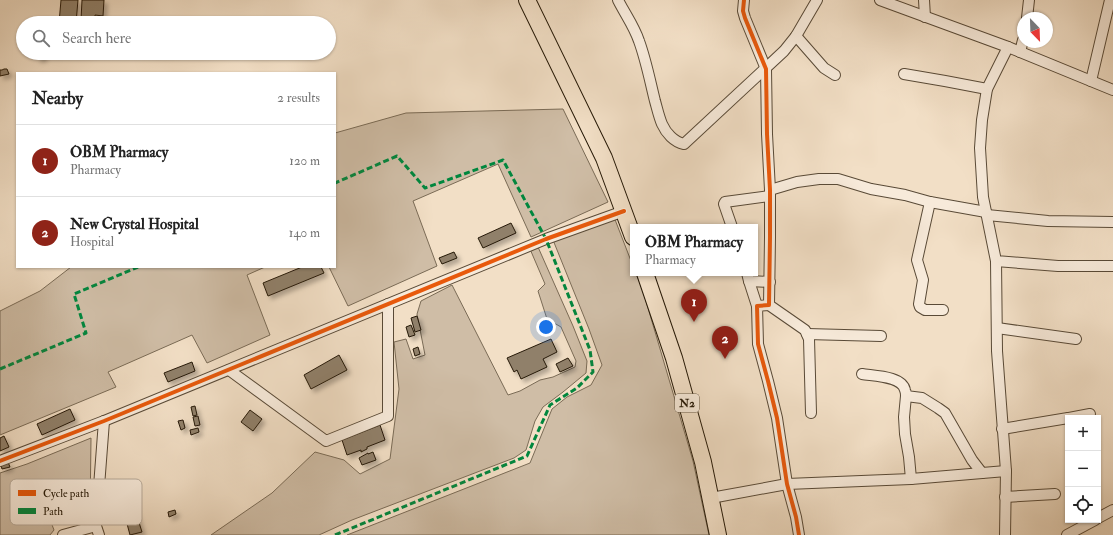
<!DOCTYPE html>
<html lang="en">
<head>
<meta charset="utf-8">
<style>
  body { margin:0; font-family:"IM FELL Double Pica",serif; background:#f2f2f2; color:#222 }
  .controls { position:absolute; right:12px; bottom:12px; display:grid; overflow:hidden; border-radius:0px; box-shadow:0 1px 3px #0004 }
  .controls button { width:36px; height:36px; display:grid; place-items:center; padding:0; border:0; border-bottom:1px solid #e0e0e0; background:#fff; color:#222; font:20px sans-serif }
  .compass { position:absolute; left:1017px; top:12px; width:36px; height:36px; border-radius:50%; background:#fff; box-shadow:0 1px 3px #0004; rotate:157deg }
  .you { position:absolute; left:546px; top:327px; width:14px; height:14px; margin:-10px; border:3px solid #fff; border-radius:50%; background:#1a73e8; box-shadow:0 0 0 6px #1a73e833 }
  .badge { display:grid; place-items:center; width:26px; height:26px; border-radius:50%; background:#8f2418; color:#fff; font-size:13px; font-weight:700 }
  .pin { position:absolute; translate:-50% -33px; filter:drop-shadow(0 1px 2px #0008) }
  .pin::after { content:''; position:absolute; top:21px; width:14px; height:12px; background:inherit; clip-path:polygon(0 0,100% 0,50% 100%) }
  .popup { position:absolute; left:630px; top:224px; width:128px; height:52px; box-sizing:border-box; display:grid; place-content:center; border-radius:0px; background:#fff; filter:drop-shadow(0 1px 3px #0005); font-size:13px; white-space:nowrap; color:#767676 }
  .popup b { font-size:15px; color:#222 }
  .popup::after { content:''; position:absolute; left:50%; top:100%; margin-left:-8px; border:8px solid transparent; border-top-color:#fff }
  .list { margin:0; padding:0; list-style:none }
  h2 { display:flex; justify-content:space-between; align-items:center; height:52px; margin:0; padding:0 16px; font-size:17px }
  h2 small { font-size:13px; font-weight:400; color:#767676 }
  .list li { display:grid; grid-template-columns:26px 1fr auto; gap:12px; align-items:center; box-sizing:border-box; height:72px; padding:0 16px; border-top:1px solid #e0e0e0 }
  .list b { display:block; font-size:15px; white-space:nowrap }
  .list p { margin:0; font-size:13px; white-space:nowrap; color:#767676 }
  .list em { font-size:13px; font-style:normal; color:#767676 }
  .icon { flex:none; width:22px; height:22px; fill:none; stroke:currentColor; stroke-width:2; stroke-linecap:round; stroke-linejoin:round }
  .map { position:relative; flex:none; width:1113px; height:535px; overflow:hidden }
  .search { position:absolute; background:#fff; box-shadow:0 1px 3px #0004; left:16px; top:16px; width:320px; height:44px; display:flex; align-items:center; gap:10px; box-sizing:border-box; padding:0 14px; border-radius:22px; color:#767676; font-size:15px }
  .panel { position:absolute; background:#fff; box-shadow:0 1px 3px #0004; left:16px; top:72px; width:320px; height:196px; border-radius:0px }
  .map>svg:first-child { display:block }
</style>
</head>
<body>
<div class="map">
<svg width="1113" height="535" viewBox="0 0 1113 535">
  <defs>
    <filter id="shadow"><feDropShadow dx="3.5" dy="3.5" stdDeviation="2" flood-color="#0004"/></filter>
  </defs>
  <rect width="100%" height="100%" fill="#f2dfc6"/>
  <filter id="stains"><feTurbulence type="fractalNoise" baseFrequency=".005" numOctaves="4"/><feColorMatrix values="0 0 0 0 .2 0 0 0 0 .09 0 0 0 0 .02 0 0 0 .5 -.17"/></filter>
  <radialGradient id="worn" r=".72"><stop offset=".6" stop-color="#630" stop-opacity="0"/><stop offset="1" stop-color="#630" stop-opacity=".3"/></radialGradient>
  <g fill="#cfbda6" stroke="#7a6b56">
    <path d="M563,109L608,202L531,237L498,164L413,201L437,266L348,306L329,267H335V133L406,113Z"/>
    <path d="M614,217L633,266V273H636L643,291L693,461L709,535H347L530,463L552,409L567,397L591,385L602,365L589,329L553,240Z"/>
    <path d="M538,247L573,326L587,361L586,373L563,392L543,407L535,421L526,450L514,458L352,520L319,535H211L272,493L315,452L344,460L360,474L390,459L399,389L394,342L406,339L413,359L425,355L417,314L421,301L452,285L508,395L520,391L540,380L553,377L575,367L576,361L561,327L547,319L538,291L545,284L530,249Z"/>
    <path d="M71,267H265L247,275L270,335L207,363L192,335L108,372L116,387L0,435V311L40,291Z"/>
    <path d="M91,438L90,517L80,525L72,518L68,507L54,510L49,517L54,530L50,535H0V473L27,464Z"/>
  </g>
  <g fill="#90806a" stroke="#261907" filter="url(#shadow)">
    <path d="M61,0H78L76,23H59Z"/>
    <path d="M82,0H104L103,16L95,15V21L81,20Z"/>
    <path d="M38,53H44L43,58L37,59Z"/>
    <path d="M4,69H7L9,74L0,76V70H2Z"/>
    <path d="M511,223L516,233L483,248L478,238Z"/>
    <path d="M454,252L457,258L442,264L439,258Z"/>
    <path d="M302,267H321L324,273L268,296L263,283Z"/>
    <path d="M417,316L421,330L415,332L411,318Z"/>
    <path d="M411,325L415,335L409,337L406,327Z"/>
    <path d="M551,339L557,352L543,359L547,367L521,379L517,370L514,372L507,358Z"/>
    <path d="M418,347L420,354L415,356L413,349Z"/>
    <path d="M339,355L347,370L311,389L304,375Z"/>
    <path d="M568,358L573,366L560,372L556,364Z"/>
    <path d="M192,362L195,371L168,382L164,373Z"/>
    <path d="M195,406L197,415L193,416L191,407Z"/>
    <path d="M70,409L75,420L42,435L37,424Z"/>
    <path d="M250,410L262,419L253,431L241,422Z"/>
    <path d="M198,416L200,425L195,426L193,417Z"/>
    <path d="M183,420L185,428L181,430L178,421Z"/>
    <path d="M380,425L385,440L367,447V449L361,452V450L347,455L342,440Z"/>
    <path d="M198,428L199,432L191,435L190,430Z"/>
    <path d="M4,436L9,447L0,451V438Z"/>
    <path d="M373,452L376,460L362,465L359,458L368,453V454Z"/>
    <path d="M8,462L10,467L2,469L1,465Z"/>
    <path d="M175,510L176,514L169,517L168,512Z"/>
    <path d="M136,513L142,532L130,535L125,516Z"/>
  </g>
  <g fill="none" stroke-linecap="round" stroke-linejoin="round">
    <defs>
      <g id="minor">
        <path d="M618,0C625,14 634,26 639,41C646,60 650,81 655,101C657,108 659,117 662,124C666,133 674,142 684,144L784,51L796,36L817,0"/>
        <path d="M744,0L743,11L745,18L766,69L767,134L770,190V237L769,305L757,306L758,344L768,381L777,418L787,484L796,517L799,535"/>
        <path d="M880,0L1008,47"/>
        <path d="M924,0L925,17"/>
        <path d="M1027,18L1029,0"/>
        <path d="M796,36L824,68L835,75"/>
        <path d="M1020,52L1023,40"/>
        <path d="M904,74L945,81L987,89"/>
        <path d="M1091,81L1110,0"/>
        <path d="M1113,90L1008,47L987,89L982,120L980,148L983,197L996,261L1058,266H1113"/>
        <path d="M770,190L797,182L819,179H838L871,189L905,195L930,202L986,212"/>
        <path d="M930,202L917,260L923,280L919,304L920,307L925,310H943"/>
        <path d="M987,215L1048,221L1113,222"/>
        <path d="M732,227L724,204L725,202L770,196"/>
        <path d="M996,261L997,351L1006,471L1005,535"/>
        <path d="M747,273L749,281L770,282"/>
        <path d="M749,281L757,306"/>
        <path d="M769,305L805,330L809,339L811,413"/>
        <path d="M997,328L1076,339"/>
        <path d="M807,334L881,336"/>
        <path d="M229,370L326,441L388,416V304"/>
        <path d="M862,374C874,376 902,376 905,390C906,392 906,394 906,396L922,398L938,408L945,413L972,460L982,473"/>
        <path d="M906,396L904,417L905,434L909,457L911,479"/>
        <path d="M1069,418L1090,414"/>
        <path d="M1002,429L1068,418"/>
        <path d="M0,461L104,421L546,239L624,211"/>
        <path d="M1005,497L1055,494"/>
        <path d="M711,498L787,484L911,479L1006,471"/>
        <path d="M1098,518L1113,510"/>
        <path d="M63,535L96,526"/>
        <path d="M99,535L96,526L104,421"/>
        <path d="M1067,535L1095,520"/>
      </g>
      <g id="trunk">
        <path d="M527,0L604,158L633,237"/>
        <path d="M645,273L674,358L703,462L718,535"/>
      </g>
    </defs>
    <use href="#minor" stroke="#594a37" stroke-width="12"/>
    <use href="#trunk" stroke="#261907" stroke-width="18"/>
    <use href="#minor" stroke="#f7eada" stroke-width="10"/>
    <use href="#trunk" stroke="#f2dfc6" stroke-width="16"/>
    <g stroke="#00873e" stroke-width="3" stroke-dasharray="6 3" stroke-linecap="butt">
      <path d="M0,369L86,333L74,294L138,267"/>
      <path d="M335,535L527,456L550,405L577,388L593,372L590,350L546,239L503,160L425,188L397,156L335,183"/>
    </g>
    <defs>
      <g id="cycleway">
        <path d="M744,0L743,11L745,18L766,69L767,134L770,190V237L769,305L757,306L758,344L768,381L777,418L787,484L796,517L799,535"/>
        <path d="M0,461L104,421L546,239L624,211"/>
      </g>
    </defs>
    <use href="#cycleway" stroke="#f7eada" stroke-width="6"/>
    <use href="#cycleway" stroke="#e8590c" stroke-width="4"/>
  </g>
  <g text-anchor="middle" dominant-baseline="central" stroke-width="3" stroke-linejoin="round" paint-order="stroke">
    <rect fill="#f7eada" stroke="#655846" stroke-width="1" x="675" y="394" width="24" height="18" rx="3"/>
    <g font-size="11" font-weight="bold" fill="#261907">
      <text x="687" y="403">N2</text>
    </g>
  </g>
  <rect x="10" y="479" width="132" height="46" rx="6" fill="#f7eada" stroke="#b8ab9b" stroke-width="1"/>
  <rect x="18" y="490" width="18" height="6" fill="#e8590c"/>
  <rect x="18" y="508" width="18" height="6" fill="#00873e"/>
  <g font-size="11" fill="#261907">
    <text x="43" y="497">Cycle path</text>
    <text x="43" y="515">Path</text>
  </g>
  <rect width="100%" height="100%" filter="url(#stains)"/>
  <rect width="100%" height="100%" fill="url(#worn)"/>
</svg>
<div class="controls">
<button>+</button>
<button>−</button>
<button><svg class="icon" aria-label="locate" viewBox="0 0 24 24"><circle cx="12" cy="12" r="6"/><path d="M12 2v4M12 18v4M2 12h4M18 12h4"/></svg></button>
</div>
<svg class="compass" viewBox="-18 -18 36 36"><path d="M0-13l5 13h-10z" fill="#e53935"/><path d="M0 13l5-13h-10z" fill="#767676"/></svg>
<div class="you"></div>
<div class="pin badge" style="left:694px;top:322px">1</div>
<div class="popup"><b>OBM Pharmacy</b>Pharmacy</div>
<div class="pin badge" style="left:725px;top:359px">2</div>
<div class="search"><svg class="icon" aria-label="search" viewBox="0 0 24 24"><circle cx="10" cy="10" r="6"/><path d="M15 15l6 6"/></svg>Search here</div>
<section class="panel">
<h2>Nearby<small>2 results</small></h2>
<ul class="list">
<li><span class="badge">1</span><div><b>OBM Pharmacy</b><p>Pharmacy</p></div><em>120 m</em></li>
<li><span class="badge">2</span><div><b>New Crystal Hospital</b><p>Hospital</p></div><em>140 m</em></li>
</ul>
</section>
</div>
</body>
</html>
